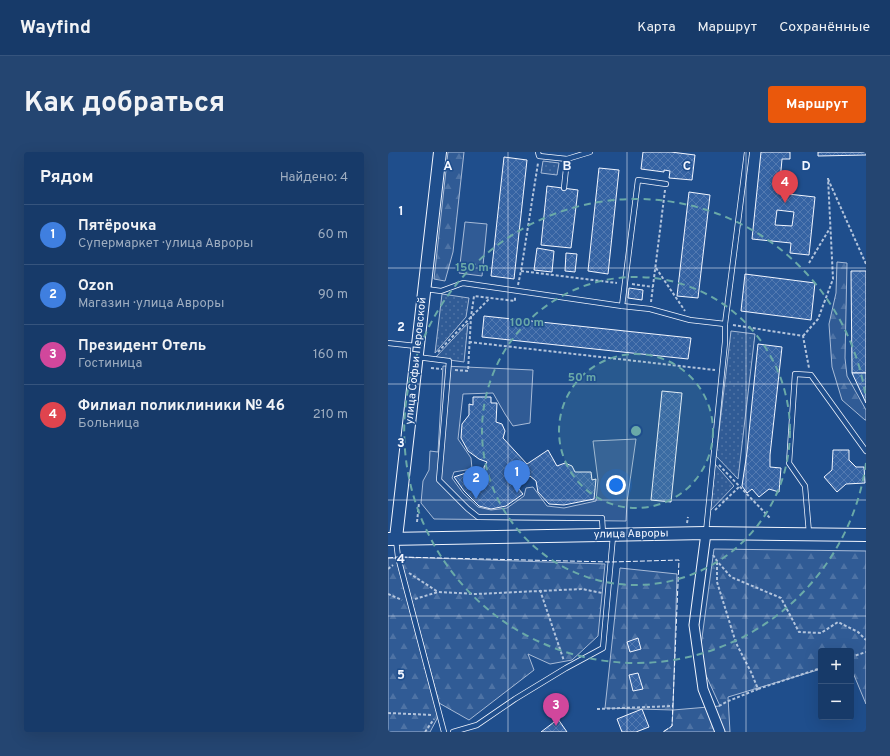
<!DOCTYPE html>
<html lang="ru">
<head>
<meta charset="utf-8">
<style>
  body { margin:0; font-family:Overpass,sans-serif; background:#244571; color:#f1f3f6 }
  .controls { position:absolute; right:12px; bottom:12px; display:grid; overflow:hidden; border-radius:4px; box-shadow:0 4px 16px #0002 }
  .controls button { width:36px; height:36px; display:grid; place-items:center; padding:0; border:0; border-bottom:1px solid #36547d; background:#173a69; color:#f1f3f6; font:20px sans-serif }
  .you { position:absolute; left:228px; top:333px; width:14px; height:14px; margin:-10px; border:3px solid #fff; border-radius:50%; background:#1a73e8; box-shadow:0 0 0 6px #1a73e833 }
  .badge { display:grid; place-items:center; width:26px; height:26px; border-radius:50%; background:#ea580c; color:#fff; font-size:13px; font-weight:700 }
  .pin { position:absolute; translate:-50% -33px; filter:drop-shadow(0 1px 2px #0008) }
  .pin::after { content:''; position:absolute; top:21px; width:14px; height:12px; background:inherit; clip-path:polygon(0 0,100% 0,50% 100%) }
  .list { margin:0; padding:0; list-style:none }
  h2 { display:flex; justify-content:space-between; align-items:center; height:52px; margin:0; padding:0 16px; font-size:17px }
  h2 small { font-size:13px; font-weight:400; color:#9eadc0 }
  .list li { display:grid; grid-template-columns:26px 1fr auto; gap:12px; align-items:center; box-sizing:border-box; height:60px; padding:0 16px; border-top:1px solid #36547d }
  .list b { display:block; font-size:15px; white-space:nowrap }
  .list p { margin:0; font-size:13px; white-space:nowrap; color:#9eadc0 }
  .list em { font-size:13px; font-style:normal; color:#9eadc0 }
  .map { position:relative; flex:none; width:478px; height:580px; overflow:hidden; border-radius:4px }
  header { display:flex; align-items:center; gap:24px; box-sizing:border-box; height:56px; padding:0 20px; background:#173a69; border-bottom:1px solid #36547d }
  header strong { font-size:19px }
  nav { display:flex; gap:22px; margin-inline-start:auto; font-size:14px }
  .intro { display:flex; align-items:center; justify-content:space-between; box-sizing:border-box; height:96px; padding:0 24px }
  h1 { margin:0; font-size:28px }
  .button { padding:10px 18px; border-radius:4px; background:#ea580c; color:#fff; font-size:14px; font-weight:700 }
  main { display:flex; gap:24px; padding:0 24px }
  aside { flex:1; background:#173a69; border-radius:4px; box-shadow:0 4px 16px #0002 }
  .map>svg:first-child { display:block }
</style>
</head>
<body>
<header>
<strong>Wayfind</strong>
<nav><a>Карта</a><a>Маршрут</a><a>Сохранённые</a></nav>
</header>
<div class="intro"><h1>Как добраться</h1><a class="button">Маршрут</a></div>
<main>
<aside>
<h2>Рядом<small>Найдено: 4</small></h2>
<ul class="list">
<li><span class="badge" style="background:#3f7fe0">1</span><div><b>Пятёрочка</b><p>Супермаркет · улица Авроры</p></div><em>60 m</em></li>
<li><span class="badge" style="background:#3f7fe0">2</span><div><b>Ozon</b><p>Магазин · улица Авроры</p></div><em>90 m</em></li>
<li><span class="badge" style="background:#d1479c">3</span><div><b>Президент Отель</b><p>Гостиница</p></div><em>160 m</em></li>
<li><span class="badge" style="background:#e0444e">4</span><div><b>Филиал поликлиники № 46</b><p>Больница</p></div><em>210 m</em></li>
</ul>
</aside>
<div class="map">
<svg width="478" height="580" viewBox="0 0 478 580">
  <defs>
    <pattern id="grass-dots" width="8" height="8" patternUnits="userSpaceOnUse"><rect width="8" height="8" fill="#305b95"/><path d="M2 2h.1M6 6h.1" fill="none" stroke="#4e73a5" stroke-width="1.8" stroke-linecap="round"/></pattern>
    <pattern id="forest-firs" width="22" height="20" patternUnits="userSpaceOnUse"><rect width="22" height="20" fill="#305b95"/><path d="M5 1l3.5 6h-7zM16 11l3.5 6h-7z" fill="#4e73a5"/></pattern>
    <pattern id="building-cross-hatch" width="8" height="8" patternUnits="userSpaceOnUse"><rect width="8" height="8" fill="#3563a3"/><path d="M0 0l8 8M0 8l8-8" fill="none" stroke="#537ab1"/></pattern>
  </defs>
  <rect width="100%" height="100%" fill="#1f4e8c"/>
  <g fill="url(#grass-dots)" stroke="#a8bbd7">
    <path d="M155,9L171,11L169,23L153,21Z"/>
    <path d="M54,142L81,146L78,165L47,201Z"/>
    <path d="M80,171L76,210L47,206Z"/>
    <path d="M343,179L367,182L350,327L328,304Z"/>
    <path d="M327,312L346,334L322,359Z"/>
  </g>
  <g fill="url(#forest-firs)" stroke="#a8bbd7">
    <path d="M60,0H76L65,100L57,129L46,127Z"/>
    <path d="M449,110L459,111L457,206L459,224L478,258V268H477L454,248L444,215L441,172L448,141Z"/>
    <path d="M326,397L478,399V552L463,516V499H433V517L340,545L342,580H275L284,574L285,558L217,556L232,416L289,422L285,558L332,554L311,508Z"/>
    <path d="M12,405L217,412L210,484L184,508L162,512L140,502L146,518L81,568L51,551Z"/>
    <path d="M0,406H8L50,565L42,580H0Z"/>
  </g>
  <g fill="#305b95" stroke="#a8bbd7">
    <path d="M77,70L99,72L94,124L71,121Z"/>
    <path d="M55,214L145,218L142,271L125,274L117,262L105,241L75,242L70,287L83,306L84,317L66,320L64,326L75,341L90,355L103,358L119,356L136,344L138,336L145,335L159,354L176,356L208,349L210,328L205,289L248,287L239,350L238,369L46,367L33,351L35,329L41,318L42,299L50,300Z"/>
  </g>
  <g fill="url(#building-cross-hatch)" stroke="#f2f6ff" fill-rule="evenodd">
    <path d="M255,0H283L307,3L304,28L281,26L282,19L276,18V20L253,17Z"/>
    <path d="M373,0H402V7H394L391,41L427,45L421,103L402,101L403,91L364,87ZM389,58L406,60L404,74L387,73Z"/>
    <path d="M430,0H478V3L430,4Z"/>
    <path d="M116,5L139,8L126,127L103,124Z"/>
    <path d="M211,16L231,18L220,122L200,119Z"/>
    <path d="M159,34L190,38L183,96L153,93Z"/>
    <path d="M301,40L322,43L310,146L289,144Z"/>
    <path d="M149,96L166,99L164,120L146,118Z"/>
    <path d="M178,101L189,102L187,120L177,119Z"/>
    <path d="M463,119H478V221H464Z"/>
    <path d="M357,122L427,131L423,168L353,159Z"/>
    <path d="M241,136L255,138L254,148L240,146Z"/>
    <path d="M96,164L303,186L300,207L94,185Z"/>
    <path d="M370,192L394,195L382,303V315L393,316L391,340L381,337L371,345L364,337L359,341L354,334L359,300Z"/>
    <path d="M464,221H478V251Z"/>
    <path d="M274,239L294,241L283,350L263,348Z"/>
    <path d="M85,245H103V251H109L108,270L114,272L117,279L115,286L139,312L160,298L169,314L177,311L184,314L187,320H203L204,328L208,327L206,347L176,353L161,352L150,340L148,329L142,324L130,336L135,342L118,354L103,357L91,354L76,339L66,325L78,321L87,320L94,327L98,324L96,322V315L99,310L91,307L80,299L73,286L74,272L81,263V252L85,253Z"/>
    <path d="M445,298H461V308L468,315H476L477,331L458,332L449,340L436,325L444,318Z"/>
    <path d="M250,486L253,497L242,500L239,490Z"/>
    <path d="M250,521L255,537L245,539L241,523Z"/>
    <path d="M254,557L261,575L248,580H234L229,567Z"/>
    <path d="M170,567L179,580H153Z"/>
  </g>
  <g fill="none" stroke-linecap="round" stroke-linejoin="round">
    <defs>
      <g id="service">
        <path d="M150,0L151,4L179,7L202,0"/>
        <path d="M176,36L179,7"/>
        <path d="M38,137L53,139L75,131L234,154L262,157L302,168L337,172"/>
        <path d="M234,154L250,28L278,32"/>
        <path d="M0,191L28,194"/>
        <path d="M29,205L61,209L51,328L80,357L90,365L214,366L215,382"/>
        <path d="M318,380L337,190V172L359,0"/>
        <path d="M421,381L417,334L401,311L407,222L423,223L478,299"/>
        <path d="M8,388L10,405L56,580"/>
        <path d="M65,580L89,573L127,547L178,516L215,496L225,384"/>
      </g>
      <path id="minor" d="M318,381L306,473L315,537L332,580"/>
      <g id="tertiary">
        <path d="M8,386L52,0"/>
        <path d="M0,387L318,381L478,383"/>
      </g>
    </defs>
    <use href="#service" stroke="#f2f6ff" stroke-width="6"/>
    <use href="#minor" stroke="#f2f6ff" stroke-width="11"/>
    <use href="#tertiary" stroke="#f2f6ff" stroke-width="14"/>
    <g stroke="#b3c4dc" stroke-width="2" stroke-dasharray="3 2" stroke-linecap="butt">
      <path d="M440,27L478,112"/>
      <path d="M421,111L442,76"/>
      <path d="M268,116L297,159"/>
      <path d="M133,119L229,131"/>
      <path d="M244,132L265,135"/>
      <path d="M130,133L133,119L150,11"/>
      <path d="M263,150L277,38"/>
      <path d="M345,173L415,184L421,216"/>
      <path d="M415,184L430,167L445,127L440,26"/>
      <path d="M81,190L327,218"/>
      <path d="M50,200L83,165L102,146"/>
      <path d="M43,216L54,217"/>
      <path d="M67,218L80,219L83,165L86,144L127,149V145"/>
      <path d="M331,313L382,366"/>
      <path d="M327,358L352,334"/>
      <path d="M29,370L31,351"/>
      <path d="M299,371L300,365"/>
      <path d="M325,403L329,409L343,425L393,446L411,480L433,481L450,470L470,480L478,488"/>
      <path d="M329,410V430L348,491L363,520L370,537L433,516"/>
      <path d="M0,417L5,413"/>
      <path d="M21,421L50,440"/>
      <path d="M152,438L176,509"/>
      <path d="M0,442L14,448"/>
      <path d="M27,447L50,440L88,442L194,437L214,441"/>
      <path d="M463,505L478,500"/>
      <path d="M331,554L338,550L370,537"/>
      <path d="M209,557L285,554"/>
      <path d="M0,561L45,563"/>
      <path d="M37,580L46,567"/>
    </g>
    <use href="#service" stroke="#1f4e8c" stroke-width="4.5"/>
    <use href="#minor" stroke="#1f4e8c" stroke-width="9"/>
    <use href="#tertiary" stroke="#1f4e8c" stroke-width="12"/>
    <path stroke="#f2f6ff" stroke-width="1" stroke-dasharray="5 2" stroke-linecap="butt" d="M0,406L10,405L223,410L291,408L284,574L275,580"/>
  </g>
  <path fill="none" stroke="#f2f6ff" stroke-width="1" stroke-opacity="0.55" d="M120,0V580M239,0V580M358,0V580M0,116H478M0,232H478M0,348H478M0,464H478"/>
  <circle cx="248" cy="279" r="77" fill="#6aa9a8" fill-opacity=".12"/>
  <g fill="none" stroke="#6aa9a8" stroke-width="2" stroke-dasharray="7 5">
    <circle cx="248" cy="279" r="77"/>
    <circle cx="248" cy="279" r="154"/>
    <path d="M478 311A232 232 0 1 1 478 247"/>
  </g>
  <g text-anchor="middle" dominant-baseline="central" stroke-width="3" stroke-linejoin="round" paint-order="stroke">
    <g font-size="11" fill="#f2f6ff" stroke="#1f4e8c">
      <text transform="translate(28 209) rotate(-84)">улица Софьи Перовской</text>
      <text transform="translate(243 382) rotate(-1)">улица Авроры</text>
    </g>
  </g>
  <g font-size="13" text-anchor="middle" font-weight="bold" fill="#f2f6ff" stroke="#1f4e8c" stroke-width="3" stroke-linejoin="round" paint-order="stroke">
    <text x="60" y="18">A</text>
    <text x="179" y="18">B</text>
    <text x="299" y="18">C</text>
    <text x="418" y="18">D</text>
    <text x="13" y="63">1</text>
    <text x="13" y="179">2</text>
    <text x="13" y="295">3</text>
    <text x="13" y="411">4</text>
    <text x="13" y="527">5</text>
  </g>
  <circle cx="248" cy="279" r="6" fill="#6aa9a8" stroke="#1f4e8c" stroke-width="2"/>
  <g font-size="12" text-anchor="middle" font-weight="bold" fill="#6aa9a8" stroke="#1f4e8c" stroke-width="3" stroke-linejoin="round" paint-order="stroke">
    <text x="84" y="119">150 m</text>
    <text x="139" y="174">100 m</text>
    <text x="194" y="229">50 m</text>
  </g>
</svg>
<div class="controls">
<button>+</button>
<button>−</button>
</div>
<div class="you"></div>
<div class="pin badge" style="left:129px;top:341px;background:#3f7fe0">1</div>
<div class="pin badge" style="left:88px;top:347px;background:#3f7fe0">2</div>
<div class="pin badge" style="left:168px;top:574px;background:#d1479c">3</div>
<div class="pin badge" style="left:397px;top:51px;background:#e0444e">4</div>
</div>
</main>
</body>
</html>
